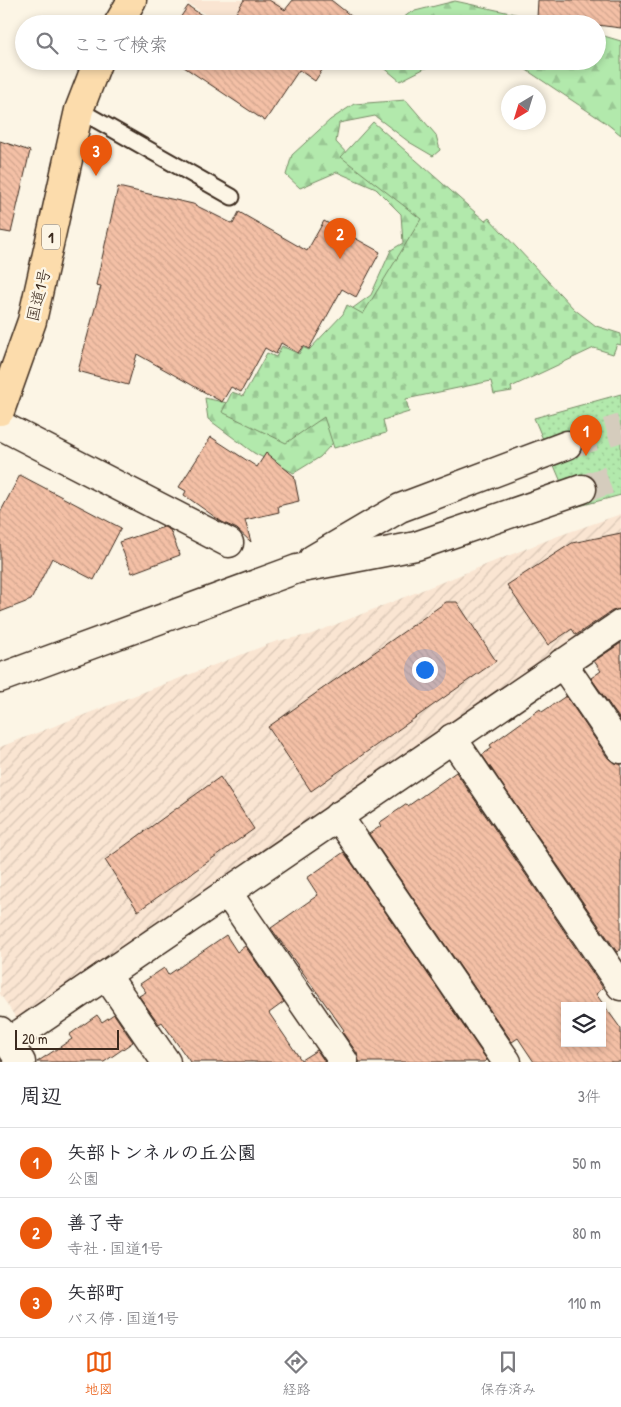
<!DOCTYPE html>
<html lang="ja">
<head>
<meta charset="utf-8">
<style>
  body { margin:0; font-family:"Patrick Hand","Klee One",sans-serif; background:#f2f2f3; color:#2b2b33 }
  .controls { position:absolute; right:15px; bottom:15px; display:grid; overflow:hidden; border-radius:0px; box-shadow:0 2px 8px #0003 }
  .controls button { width:45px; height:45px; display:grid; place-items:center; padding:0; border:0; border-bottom:1px solid #e1e1e2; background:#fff; color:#2b2b33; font:25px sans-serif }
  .compass { position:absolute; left:501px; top:85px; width:45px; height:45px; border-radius:50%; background:#fff; box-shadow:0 2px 8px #0003; rotate:218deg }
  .scale { position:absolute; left:15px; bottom:12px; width:104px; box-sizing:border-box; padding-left:5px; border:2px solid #3b2a1e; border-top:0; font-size:14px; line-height:18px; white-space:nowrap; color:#3b2a1e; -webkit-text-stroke:4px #fcf5e5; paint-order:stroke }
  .you { position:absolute; left:424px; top:669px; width:18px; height:18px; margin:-12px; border:4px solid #fff; border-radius:50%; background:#1a73e8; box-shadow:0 0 0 8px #1a73e833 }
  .badge { display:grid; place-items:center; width:32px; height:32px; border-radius:50%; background:#ea580c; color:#fff; font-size:16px; font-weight:700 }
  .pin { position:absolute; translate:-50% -41px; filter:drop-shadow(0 1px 2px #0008) }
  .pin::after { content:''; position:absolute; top:26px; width:18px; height:15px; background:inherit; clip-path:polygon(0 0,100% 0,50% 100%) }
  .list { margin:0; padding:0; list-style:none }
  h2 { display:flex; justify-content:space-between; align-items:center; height:65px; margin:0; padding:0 20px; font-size:21px }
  h2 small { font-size:16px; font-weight:400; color:#7c7c81 }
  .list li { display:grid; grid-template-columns:32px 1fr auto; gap:15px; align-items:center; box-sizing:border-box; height:70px; padding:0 20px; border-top:1px solid #e1e1e2 }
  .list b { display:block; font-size:19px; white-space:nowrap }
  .list p { margin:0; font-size:16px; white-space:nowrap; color:#7c7c81 }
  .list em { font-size:16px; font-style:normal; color:#7c7c81 }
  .icon { flex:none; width:28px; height:28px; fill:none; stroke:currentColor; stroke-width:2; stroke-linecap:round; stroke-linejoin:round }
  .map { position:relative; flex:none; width:621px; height:1062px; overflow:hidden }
  .search { position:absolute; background:#fff; box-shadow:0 2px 8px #0003; left:15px; right:15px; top:15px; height:55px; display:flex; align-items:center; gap:12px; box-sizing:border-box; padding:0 18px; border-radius:28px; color:#7c7c81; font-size:19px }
  .sheet { height:275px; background:#fff }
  nav { display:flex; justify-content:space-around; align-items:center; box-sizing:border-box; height:70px; border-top:1px solid #e1e1e2; background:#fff; font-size:14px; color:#7c7c81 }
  nav a { display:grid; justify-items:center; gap:2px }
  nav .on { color:#ea580c }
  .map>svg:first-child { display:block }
</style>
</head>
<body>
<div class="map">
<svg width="621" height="1062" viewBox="0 0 621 1062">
  <defs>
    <pattern id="industrial-furrows" width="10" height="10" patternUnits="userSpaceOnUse" patternTransform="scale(1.25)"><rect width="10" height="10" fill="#fae5d2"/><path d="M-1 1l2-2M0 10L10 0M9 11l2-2" fill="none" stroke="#d7c5b4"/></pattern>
    <pattern id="grass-dots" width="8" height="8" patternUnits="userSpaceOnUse" patternTransform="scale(1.25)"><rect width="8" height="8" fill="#b2e9ac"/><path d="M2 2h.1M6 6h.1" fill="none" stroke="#9ac894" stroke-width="1.8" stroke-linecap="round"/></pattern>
    <pattern id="forest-firs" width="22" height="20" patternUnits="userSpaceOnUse" patternTransform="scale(1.25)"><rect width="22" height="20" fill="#b2e9ac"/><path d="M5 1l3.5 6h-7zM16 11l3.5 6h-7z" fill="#9ac894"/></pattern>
    <pattern id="cemetery-stones" width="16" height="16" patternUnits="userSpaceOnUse" patternTransform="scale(1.25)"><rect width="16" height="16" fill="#b2e9ac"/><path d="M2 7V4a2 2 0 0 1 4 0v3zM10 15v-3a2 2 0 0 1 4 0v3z" fill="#9ac894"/></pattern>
    <pattern id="building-back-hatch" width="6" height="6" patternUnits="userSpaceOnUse" patternTransform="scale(1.25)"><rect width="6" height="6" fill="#f4c0a6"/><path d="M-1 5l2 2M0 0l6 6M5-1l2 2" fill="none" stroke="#d2a58e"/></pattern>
  </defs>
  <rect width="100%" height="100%" fill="#fcf5e5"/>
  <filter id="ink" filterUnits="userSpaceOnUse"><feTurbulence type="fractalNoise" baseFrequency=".02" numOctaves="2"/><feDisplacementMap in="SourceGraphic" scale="10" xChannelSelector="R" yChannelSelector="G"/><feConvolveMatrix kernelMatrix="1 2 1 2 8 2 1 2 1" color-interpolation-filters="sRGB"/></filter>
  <g filter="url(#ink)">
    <path fill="#fae5d2" d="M189,0H274L309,24H221L187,3Z"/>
    <path fill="url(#industrial-furrows)" d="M621,514V609L20,1024L0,994V747L277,641L309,635L558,536Z"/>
    <path fill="url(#grass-dots)" stroke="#768a65" d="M621,394V495L572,508L534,418Z"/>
    <g fill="url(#forest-firs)" stroke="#768a65">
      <path d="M455,1L561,24H395L411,12Z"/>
      <path d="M597,34L621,41V135L606,123L513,61H597Z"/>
      <path d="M376,61H439L400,81Z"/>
      <path d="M406,100L436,135L440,150L433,156L409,142L375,116L339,123L336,142L350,157L385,169L444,239L358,415L320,457L294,473L254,453L208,419L205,398L236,405L293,427L318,421L331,395L339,320L353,308L371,295L391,250L403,243L401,214L376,189L337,172L300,188L286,175L292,155L330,120L354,104Z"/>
    </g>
    <path fill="url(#cemetery-stones)" stroke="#768a65" d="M373,122L485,221L489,218L574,309L596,326L621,334V345L617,344L613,354L594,348L511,387L512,391L494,394L491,381L406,399L409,412L383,420L386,433L334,448L324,417L286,443L222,412L232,392L243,396L267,353L276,357L282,346L299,354L303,347L309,350L343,314L347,305L363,314L421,219L341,157Z"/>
    <g fill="url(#building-back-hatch)" stroke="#3b2a1e" fill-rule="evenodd">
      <path d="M244,0H269L285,10L293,0H331L356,20L353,24H229Z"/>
      <path d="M538,0H621V28L597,25V24L537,18Z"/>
      <path d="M188,6L215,24H176Z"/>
      <path d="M175,61H328L315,81L299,70L265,121Z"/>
      <path d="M0,141L30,151L11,233L0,231Z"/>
      <path d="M118,187L193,204L233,224L239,212L307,251L324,221L380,252L356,297L342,289L309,349L303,346L298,353L281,343L276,354L265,348L241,392L231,387L222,402L137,354L128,385L78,371L101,286L96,285Z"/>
      <path d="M211,437L257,467L266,453L294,476L299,501L278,506L279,512L245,520L251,542L237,529L222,522L184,495L186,491L179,487Z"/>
      <path d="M20,475L121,528L94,580L52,558L31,600L0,612V513Z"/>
      <path d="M164,527L170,530L180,555L132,573L119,542Z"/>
      <path d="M621,533V609L612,611L576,635L572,629L548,645L507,585L572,543Z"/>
      <path d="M446,602H457L496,661L311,791L268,727Z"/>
      <path d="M621,643V721L591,678L601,671L594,661Z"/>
      <path d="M566,696L608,758L614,763L621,764V949L617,952L482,755L492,748L490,745L540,709L542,712Z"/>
      <path d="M456,772L603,988L596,994L621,1029V1062H534L518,1038L512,1042L369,834L381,826L379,823L407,804L408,806ZM565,1006H602V1043H565Z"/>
      <path d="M220,777L254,829L138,911L105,860Z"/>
      <path d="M344,852L487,1060L484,1062H359L357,1053L342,1032L344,1030L271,928L318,895L307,878Z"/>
      <path d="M226,935L237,952L245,946L284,1002L269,1013L301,1060L317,1050L325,1062H190L162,1022L159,1024L139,996L146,992L140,984L164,968L168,975Z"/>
      <path d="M114,1014L133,1042L104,1062H37L72,1039L69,1035L97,1015L102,1022Z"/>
    </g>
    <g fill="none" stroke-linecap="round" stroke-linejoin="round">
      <g stroke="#d5ccbd" stroke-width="28" stroke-dasharray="28 14" stroke-linecap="butt">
        <path d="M567,445L621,428"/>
        <path d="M582,489L621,476"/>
      </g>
      <defs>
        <path id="service" d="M79,110L232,197"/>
        <g id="minor">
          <path d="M0,425L229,543"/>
          <path d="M562,663L621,749"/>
          <path d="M452,738L621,986"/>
          <path d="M338,816L507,1062"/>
          <path d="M227,892L344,1062"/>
          <path d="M106,975L166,1062"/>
          <path d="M8,1042L621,624"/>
        </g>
        <g id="tertiary">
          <path d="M313,559L400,508L567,445"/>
          <path d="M0,678L297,569L416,546L582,489"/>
          <path d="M0,1031L21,1062"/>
        </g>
        <g id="trunk">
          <path d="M118,24L132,0"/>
          <path d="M0,411L32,321L79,110L98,61"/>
        </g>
      </defs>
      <use href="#service" stroke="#3b2a1e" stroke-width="19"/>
      <use href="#minor" stroke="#3b2a1e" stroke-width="31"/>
      <use href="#tertiary" stroke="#3b2a1e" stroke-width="31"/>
      <use href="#trunk" stroke="#3b2a1e" stroke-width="31"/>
      <use href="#service" stroke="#fcf5e5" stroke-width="15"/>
      <use href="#minor" stroke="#fcf5e5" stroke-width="28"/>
      <use href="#tertiary" stroke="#fcf5e5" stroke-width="28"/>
      <use href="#trunk" stroke="#fcdcac" stroke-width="28"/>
    </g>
  </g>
  <g text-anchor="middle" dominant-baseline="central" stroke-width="5" stroke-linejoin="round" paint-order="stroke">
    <rect fill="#fcf5e5" stroke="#75675a" stroke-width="1" x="42" y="224.5" width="18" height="25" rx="4"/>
    <g font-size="15" font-weight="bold" fill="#3b2a1e">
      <text x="51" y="237">1</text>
    </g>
    <g font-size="16" fill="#3b2a1e" stroke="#fcf5e5">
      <text transform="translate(38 295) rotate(-76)">国道1号</text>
    </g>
  </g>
</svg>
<div class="controls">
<button><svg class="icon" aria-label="layers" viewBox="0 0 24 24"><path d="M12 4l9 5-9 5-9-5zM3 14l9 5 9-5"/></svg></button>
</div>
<svg class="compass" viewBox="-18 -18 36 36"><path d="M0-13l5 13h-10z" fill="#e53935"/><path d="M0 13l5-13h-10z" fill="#7c7c81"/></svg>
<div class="scale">20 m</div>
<div class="you"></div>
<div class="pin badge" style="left:586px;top:456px">1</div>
<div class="pin badge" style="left:340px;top:259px">2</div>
<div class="pin badge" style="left:96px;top:176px">3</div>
<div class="search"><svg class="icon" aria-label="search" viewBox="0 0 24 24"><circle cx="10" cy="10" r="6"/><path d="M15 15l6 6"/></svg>ここで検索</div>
</div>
<section class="sheet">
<h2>周辺<small>3件</small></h2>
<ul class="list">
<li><span class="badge">1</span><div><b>矢部トンネルの丘公園</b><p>公園</p></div><em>50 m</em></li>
<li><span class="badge">2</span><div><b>善了寺</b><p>寺社 · 国道1号</p></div><em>80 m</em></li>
<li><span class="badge">3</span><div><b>矢部町</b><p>バス停 · 国道1号</p></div><em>110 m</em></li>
</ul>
</section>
<nav>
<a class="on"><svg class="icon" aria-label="map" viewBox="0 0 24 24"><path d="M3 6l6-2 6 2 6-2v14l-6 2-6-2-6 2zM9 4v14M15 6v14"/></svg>地図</a>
<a><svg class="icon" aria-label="directions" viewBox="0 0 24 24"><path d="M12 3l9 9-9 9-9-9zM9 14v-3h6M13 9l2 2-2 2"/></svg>経路</a>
<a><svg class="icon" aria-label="saved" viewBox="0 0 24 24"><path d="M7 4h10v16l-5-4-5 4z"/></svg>保存済み</a>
</nav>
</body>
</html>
